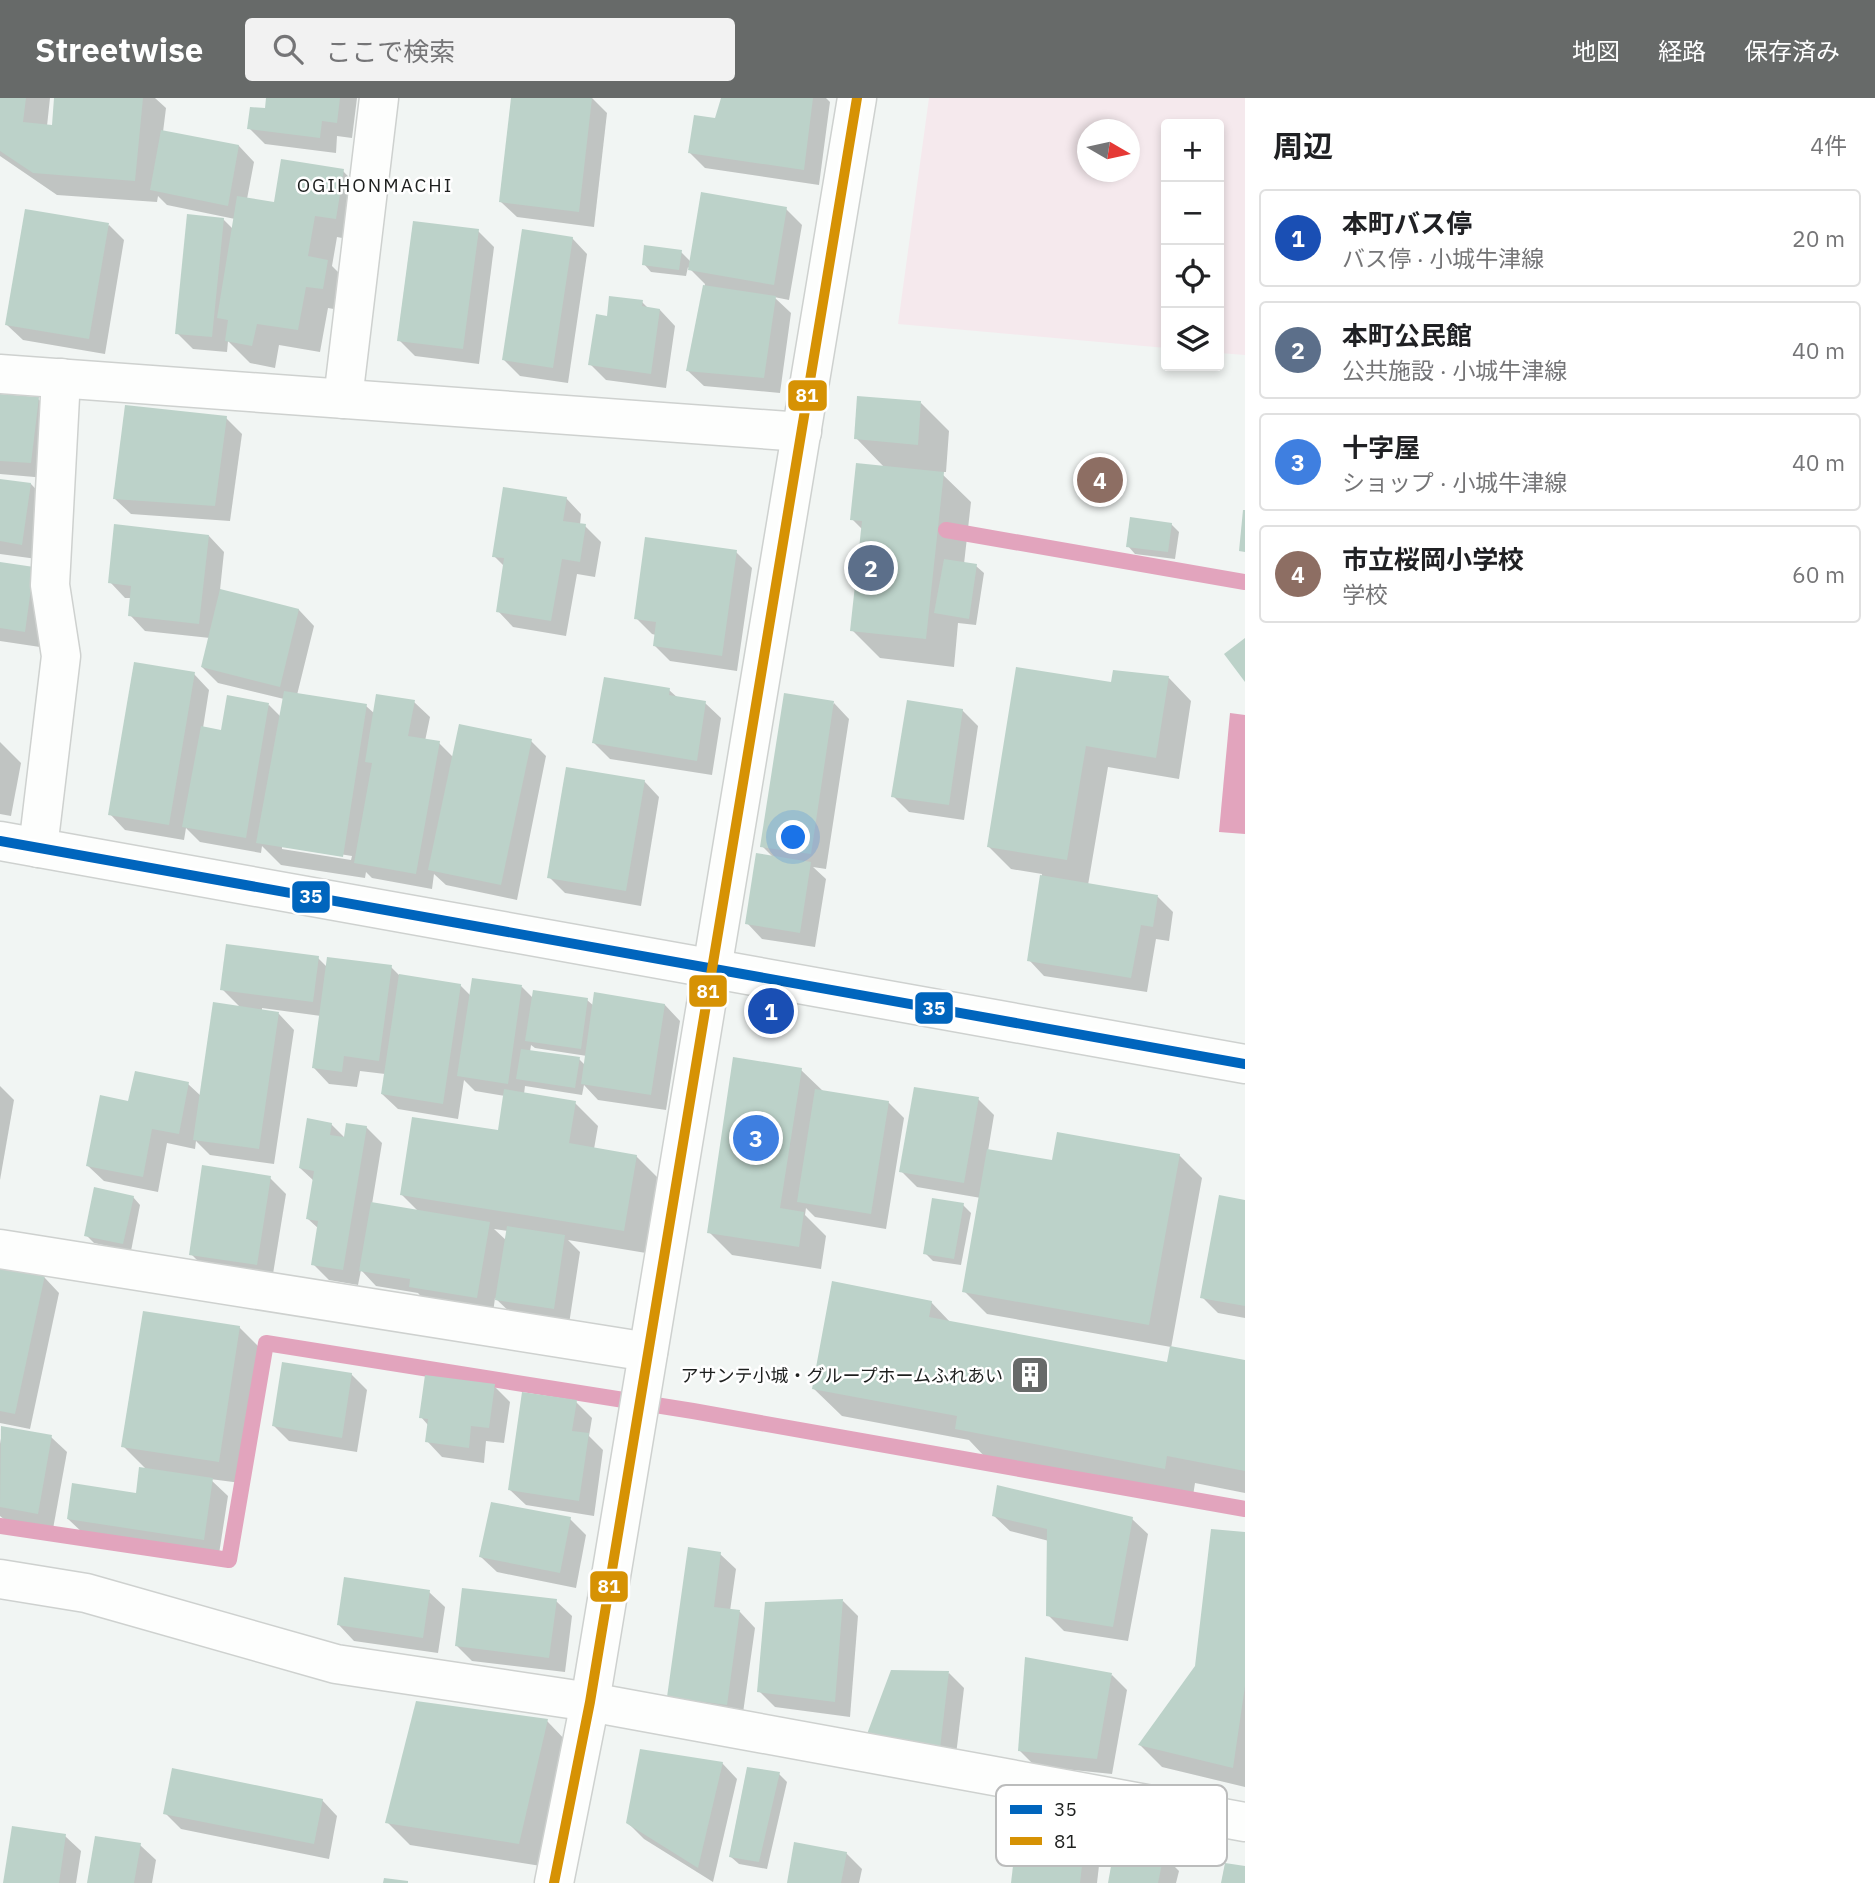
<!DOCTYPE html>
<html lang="ja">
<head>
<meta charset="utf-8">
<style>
  body { margin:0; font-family:"IBM Plex Sans","Noto Sans JP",sans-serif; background:#f2f2f2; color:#202124 }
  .controls { position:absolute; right:21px; top:21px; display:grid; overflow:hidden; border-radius:7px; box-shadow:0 4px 10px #0003 }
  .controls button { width:63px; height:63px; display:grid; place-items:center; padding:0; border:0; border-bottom:2px solid #e0e0e0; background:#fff; color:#202124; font:35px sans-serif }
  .compass { position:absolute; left:1077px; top:21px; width:63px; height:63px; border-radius:50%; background:#fff; box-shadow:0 4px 10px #0003; rotate:99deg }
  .you { position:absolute; left:794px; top:740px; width:24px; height:24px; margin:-18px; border:5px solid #fff; border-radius:50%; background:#1a73e8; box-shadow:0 0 0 10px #1a73e833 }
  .badge { display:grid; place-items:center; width:46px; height:46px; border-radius:50%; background:#676a69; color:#fff; font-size:23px; font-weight:700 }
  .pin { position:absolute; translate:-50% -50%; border:4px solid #fff; box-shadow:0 2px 7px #0006 }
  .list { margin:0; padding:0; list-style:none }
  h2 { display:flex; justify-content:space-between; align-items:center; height:91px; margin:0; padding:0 28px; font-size:30px }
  h2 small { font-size:23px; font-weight:400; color:#757577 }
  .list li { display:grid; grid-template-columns:46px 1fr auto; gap:21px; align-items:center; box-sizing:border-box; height:98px; margin:0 14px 14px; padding:0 14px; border:2px solid #e0e0e0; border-radius:7px }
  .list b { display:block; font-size:26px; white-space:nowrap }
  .list p { margin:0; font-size:23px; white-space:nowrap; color:#757577 }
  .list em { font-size:23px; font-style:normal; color:#757577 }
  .icon { flex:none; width:38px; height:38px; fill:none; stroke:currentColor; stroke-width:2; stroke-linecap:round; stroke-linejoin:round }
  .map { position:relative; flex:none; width:1245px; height:1785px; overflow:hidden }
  header { display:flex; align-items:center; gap:42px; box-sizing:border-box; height:98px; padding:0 35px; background:#676a69; color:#fff }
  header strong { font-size:33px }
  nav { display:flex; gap:38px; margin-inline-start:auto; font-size:24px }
  .search { width:490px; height:63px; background:#f2f2f2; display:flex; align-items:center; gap:18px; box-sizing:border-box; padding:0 24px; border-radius:7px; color:#757577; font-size:26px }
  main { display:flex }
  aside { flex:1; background:#fff }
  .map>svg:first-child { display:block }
</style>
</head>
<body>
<header>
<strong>Streetwise</strong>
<div class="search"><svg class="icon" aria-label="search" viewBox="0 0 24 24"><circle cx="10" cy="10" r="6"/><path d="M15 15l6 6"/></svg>ここで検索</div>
<nav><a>地図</a><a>経路</a><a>保存済み</a></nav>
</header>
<main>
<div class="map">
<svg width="1245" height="1785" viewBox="0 0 1245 1785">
  <rect width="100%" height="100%" fill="#f1f5f3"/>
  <path fill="#f5e9ed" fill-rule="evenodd" d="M929,0H1245V257L1219,255V26H1166V250L898,226ZM1087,32H1129V74H1087Z"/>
  <path fill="#e2a4bd" d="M1230,615L1245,617V736L1219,734Z"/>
  <g fill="#0003" fill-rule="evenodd">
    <path d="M0,0H50L47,28L54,29L56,0H155L166,10L163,34L239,48L254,64L247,101L276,106L343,73L365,96L358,143L337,139L332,168L350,186L345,213L328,210L320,254L279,247L275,270L250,265L228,243L227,254L193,251L177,235L223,121L234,132L235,121L167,107L158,98L157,104L57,97L0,58Z"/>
    <path d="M268,0H357L352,40L337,38L336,55L265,46L249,30L266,12Z"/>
    <path d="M513,0H592L607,15L594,129L517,119L501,104Z"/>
    <path d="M723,0H826L830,4L819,87L705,70L690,55L716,22Z"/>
    <path d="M786,111L802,127L789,202L774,199L791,215L780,295L704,288L688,273L705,186L688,169L686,178L651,174L644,166L681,154L691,164Z"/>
    <path d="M109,127L124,142L105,256L23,242L7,227Z"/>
    <path d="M478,133L494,149L479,266L415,258L399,242Z"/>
    <path d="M572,140L587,156L568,285L520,278L504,262Z"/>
    <path d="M642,204L649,211L660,212L675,228L666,290L606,282L590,266L608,220Z"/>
    <path d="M0,298L38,301L54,316L46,380L0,376Z"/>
    <path d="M921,305L949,333L946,374H940L971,404L964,466L976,468L984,475L976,527L958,525L954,569L880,560L852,532L863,432L852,421L885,370L856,340Z"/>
    <path d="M226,320L242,336L230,423L131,416L115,401Z"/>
    <path d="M0,382L31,386L46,402L37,461L0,456Z"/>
    <path d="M566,400L581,416L580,427L585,428L601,444L595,479L577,476L566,538L513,529L498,513L505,469L494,458Z"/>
    <path d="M1171,426L1179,434L1175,461L1135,456L1128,448Z"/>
    <path d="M209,438L224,454L220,492L299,512L314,528L297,597L366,608L375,616L414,604L430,619L425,643L439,645L453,659L531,643L546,658L517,802L446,787L434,776L432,791L372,780L366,774L365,780L281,767L262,748L261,755L200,744L186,730L184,742L125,732L110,716L194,576L209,592L203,630L222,634L269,607L281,619L284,601L218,585L202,569L210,540L145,533L130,517L131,500H125L110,484ZM282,747L352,758L351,762L282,751Z"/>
    <path d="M736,454L752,470L737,573L670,563L654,547L656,537L652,536L636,520Z"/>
    <path d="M0,465L33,470L40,549L0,543Z"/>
    <path d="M1169,580L1191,603L1179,681L1108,669L1088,787L1158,799L1173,814L1169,843L1156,841L1147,894L1044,878L1029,862L1042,776L1011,771L989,749L1113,586Z"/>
    <path d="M669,592L678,600L705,605L721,620L712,677L610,661L594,645Z"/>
    <path d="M834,605L849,621L826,771L813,769L826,781L815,849L762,841L747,825L774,760L762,748Z"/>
    <path d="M962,612L978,628L964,722L909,714L893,698Z"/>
    <path d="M0,644L21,665L11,718L0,716Z"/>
    <path d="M644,683L659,699L641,808L565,795L549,779Z"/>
    <path d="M318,860L327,869H391L400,878L460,887L471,898L522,889L534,901L587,902L594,908L665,907L680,923L666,1012L598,1002L584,987L582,997L525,988L524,996L575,1005L598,1028L594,1051L636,1058L659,1081L646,1155L568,1142L580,1154L569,1226L513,1217L495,1200L493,1215L426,1204L418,1195L376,1188L361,1172L358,1187L329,1182L313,1166L319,1131L308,1121L314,1083L300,1070L331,1026L345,1040L366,1029L382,1045L372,1106L419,1114L402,1097L499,1034L505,998L475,993L464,982L458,1021L398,1011L382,996L385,976L360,973L357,989L329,986L314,970L321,918L262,910V913L279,916L294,932L274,1066L210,1057L196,1043L195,1051L167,1045L158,1094L104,1083L88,1068L130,1005L188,986L201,998L241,910L222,891ZM531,947L535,950L587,958L585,967L579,961L530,954ZM494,1131L508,1133L507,1143Z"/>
    <path d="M801,972L824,994L888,1004L904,1020L886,1131L815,1119L806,1110L805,1117L826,1138L821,1171L732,1157L709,1134Z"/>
    <path d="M0,988L14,1002L0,1082Z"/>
    <path d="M978,1001L994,1017L988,1053L1054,1064L1179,1057L1202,1080L1171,1250L1245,1264V1395L1195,1385L1193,1398L985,1359L969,1342L842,1318L813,1290L931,1204L951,1225L1168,1266L1171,1249L987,1216L964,1193L981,1100L917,1089L901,1073Z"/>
    <path d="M270,1080L286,1096L272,1182L207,1172L191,1156Z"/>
    <path d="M133,1099L140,1107L131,1153L94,1145L86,1137Z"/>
    <path d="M1245,1104V1220L1218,1215L1202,1199Z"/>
    <path d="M963,1107L971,1115L961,1167L933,1163L925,1155Z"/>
    <path d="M0,1170L44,1179L59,1195L30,1331L0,1325Z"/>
    <path d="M239,1229L262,1252L241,1385L210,1381L228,1398L219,1456L84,1436L68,1421L137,1397L147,1372L123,1348Z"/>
    <path d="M351,1276L367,1292L357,1354L289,1343L274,1328Z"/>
    <path d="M494,1288L510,1304L504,1345L486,1343L484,1365L442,1359L427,1343L428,1327L421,1319Z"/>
    <path d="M576,1304L592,1320L589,1338L603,1352L594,1418L526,1407L510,1392Z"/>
    <path d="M3,1330L51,1339L67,1354L53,1431L5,1422L0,1418V1346Z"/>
    <path d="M994,1418L1132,1421L1148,1436L1128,1543L1064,1533L1048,1517L1049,1443L1010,1433Z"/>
    <path d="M570,1421L586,1437L576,1490L497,1474L481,1459Z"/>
    <path d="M1245,1436V1689L1162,1669L1140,1647L1197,1568Z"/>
    <path d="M720,1456L736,1471L730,1513L740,1514L755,1530L742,1622L669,1598Z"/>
    <path d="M429,1494L445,1509L438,1555L354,1543L339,1527Z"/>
    <path d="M556,1503L572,1518L565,1574L472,1563L457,1548Z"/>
    <path d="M843,1503L858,1518L850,1619L775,1609L759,1593Z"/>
    <path d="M949,1575L964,1590L953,1682L884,1652Z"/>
    <path d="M1112,1577L1127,1592L1112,1676L1035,1668L1019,1652Z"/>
    <path d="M547,1623L569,1646L541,1768L410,1747L387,1724Z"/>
    <path d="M722,1665L737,1681L713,1784L644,1741L628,1725Z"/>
    <path d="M779,1676L787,1684L767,1771L739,1766L731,1759Z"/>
    <path d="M322,1702L337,1718L329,1761L181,1731L165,1715Z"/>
    <path d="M1085,1734L1101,1750L1097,1785H1012Z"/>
    <path d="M65,1738L81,1753L76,1785H5Z"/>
    <path d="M140,1747L156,1762L152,1785H89Z"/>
    <path d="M846,1755L862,1771L859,1785H789Z"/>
    <path d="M1163,1757L1179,1773L1176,1785H1109Z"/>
  </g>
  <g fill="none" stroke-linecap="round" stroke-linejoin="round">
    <g stroke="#e2a4bd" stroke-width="16">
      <path d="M946,432L1245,484"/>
      <path d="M0,1428L229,1462L266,1245L693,1313L1245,1411"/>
    </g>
  </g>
  <g fill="#bcd2c9">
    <path d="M0,0H26L23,24L52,27L54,0H143L135,83L33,75L0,53Z"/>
    <path d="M266,0H340L337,25L322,23L320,40L247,31L250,9L265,10Z"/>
    <path d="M511,0H592L579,114L499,104Z"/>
    <path d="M721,0H813L804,72L688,55L694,17L715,20Z"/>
    <path d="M161,32L239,47L228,108L150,92Z"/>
    <path d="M281,61L344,71L336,121L315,118L308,158L328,162L323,191L306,189L298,232L257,226L252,248L225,243L228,222L217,220L237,98L274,104Z"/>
    <path d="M701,94L787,109L774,187L688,172Z"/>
    <path d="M25,111L109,125L89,241L5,227Z"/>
    <path d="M187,116L224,120L212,239L175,236Z"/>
    <path d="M413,123L479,131L463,251L397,243Z"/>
    <path d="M522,131L573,139L553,270L502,262Z"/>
    <path d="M644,147L682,152L679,172L642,167Z"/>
    <path d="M703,187L776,198L764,280L686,273Z"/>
    <path d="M609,198L643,202L642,208L660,211L651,276L588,267L596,216L607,218Z"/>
    <path d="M0,296L39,299L31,365L0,363Z"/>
    <path d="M857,298L921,303L918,347L854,341Z"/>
    <path d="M125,307L227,318L215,408L113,401Z"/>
    <path d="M856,365L944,374L926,541L850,533L862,423L850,422Z"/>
    <path d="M0,381L31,385L22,447L0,443Z"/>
    <path d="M503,389L567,399L563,423L586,426L580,464L562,461L551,523L496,514L504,460L492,459Z"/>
    <path d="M1243,412H1245V454L1239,453Z"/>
    <path d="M1130,419L1172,425L1168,454L1126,449Z"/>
    <path d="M114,426L209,437L199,526L128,518L131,488L108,485Z"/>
    <path d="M645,439L737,452L722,558L653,548L656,524L634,521Z"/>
    <path d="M944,461L977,466L969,521L934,515Z"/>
    <path d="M0,464L34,469L25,534L0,530Z"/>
    <path d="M220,491L299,511L280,589L201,569Z"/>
    <path d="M1245,540V584L1224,556Z"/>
    <path d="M134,564L195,574L169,727L108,717Z"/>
    <path d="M1016,569L1111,584L1113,572L1169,578L1156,660L1086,648L1067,762L987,749Z"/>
    <path d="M604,579L670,590L669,597L706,603L697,663L592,645Z"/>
    <path d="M284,593L367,606L343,759L256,745Z"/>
    <path d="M784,595L834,603L811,756L760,749Z"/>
    <path d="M376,596L415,602L408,638L440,643L416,776L354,765L372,665L365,664Z"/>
    <path d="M227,597L269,605L246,740L182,729L201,628L221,632Z"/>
    <path d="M907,602L963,611L949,707L891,699Z"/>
    <path d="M459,626L532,641L501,787L428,772Z"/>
    <path d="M566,669L645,682L626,793L547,780Z"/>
    <path d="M756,755L811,764L800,835L745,826Z"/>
    <path d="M1040,777L1158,797L1153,829L1141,827L1131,880L1027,863Z"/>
    <path d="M226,846L319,858L313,904L220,892Z"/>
    <path d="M327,859L392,867L379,963L344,958L342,974L312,970Z"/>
    <path d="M399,876L461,886L443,1006L381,996Z"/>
    <path d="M472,880L522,887L508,986L457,978Z"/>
    <path d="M533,892L588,900L581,951L525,943Z"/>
    <path d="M594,894L665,906L651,997L581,986Z"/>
    <path d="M213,904L279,914L259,1051L193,1042Z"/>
    <path d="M521,951L580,959L575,990L516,981Z"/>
    <path d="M733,959L802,970L780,1110L804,1114L799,1149L707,1135Z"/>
    <path d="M135,973L189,984L179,1036L152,1031L143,1079L86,1068L100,997L128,1003Z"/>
    <path d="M914,989L979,999L964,1085L899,1074Z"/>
    <path d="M504,991L576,1003L569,1045L637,1057L624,1133L400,1097L412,1019L498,1032Z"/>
    <path d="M815,991L889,1003L871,1116L797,1104Z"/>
    <path d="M307,1020L332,1025L330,1037L344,1039L346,1025L367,1028L343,1172L311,1167L318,1123L306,1121L314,1073L299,1070Z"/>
    <path d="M1057,1034L1180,1056L1149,1227L962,1194L987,1051L1052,1062Z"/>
    <path d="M202,1067L271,1078L257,1167L189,1157Z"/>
    <path d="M94,1089L134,1098L123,1146L84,1138Z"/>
    <path d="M1219,1097L1245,1102V1208L1200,1200Z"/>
    <path d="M932,1100L964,1105L954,1161L923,1156Z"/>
    <path d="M371,1104L490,1124L477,1200L409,1189L410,1181L359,1173Z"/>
    <path d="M507,1128L565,1137L554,1211L495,1202Z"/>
    <path d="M0,1168L45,1177L15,1316L0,1313Z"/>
    <path d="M832,1183L932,1203L929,1219L1167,1264L1170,1248L1245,1262V1373L1167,1358L1165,1371L955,1331L957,1318L812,1291Z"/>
    <path d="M143,1213L240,1228L219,1364L121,1349Z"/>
    <path d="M282,1264L352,1275L342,1340L272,1328Z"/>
    <path d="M425,1277L495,1286L489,1330L471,1328L469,1350L425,1344L428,1321L419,1320Z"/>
    <path d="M522,1294L577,1302L572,1333L589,1335L579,1403L508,1392Z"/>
    <path d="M1,1328L52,1337L38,1416L0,1409Z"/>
    <path d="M139,1369L213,1380L204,1442L67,1421L72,1385L136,1395Z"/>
    <path d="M997,1387L1133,1419L1113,1529L1046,1518L1047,1431L992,1418Z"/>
    <path d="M491,1404L571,1419L560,1475L479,1459Z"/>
    <path d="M1211,1431L1245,1434V1588L1233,1670L1138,1647L1195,1568Z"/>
    <path d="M688,1449L721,1454L714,1509L740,1512L727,1607L667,1599Z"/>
    <path d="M344,1479L430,1492L423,1540L337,1527Z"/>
    <path d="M462,1490L557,1501L549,1560L455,1548Z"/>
    <path d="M843,1501L835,1604L757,1594L765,1504Z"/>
    <path d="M1025,1559L1112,1575L1097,1661L1018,1653Z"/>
    <path d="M891,1572L949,1573L938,1668L867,1636Z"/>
    <path d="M416,1603L548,1621L519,1746L385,1725Z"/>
    <path d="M640,1651L723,1664L698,1770L626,1725Z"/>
    <path d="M747,1669L780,1674L759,1764L729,1759Z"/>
    <path d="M172,1670L323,1701L314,1746L163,1716Z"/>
    <path d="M1018,1725L1086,1732L1080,1785H1011Z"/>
    <path d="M12,1728L66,1736L59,1785H3Z"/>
    <path d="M95,1738L141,1745L134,1785H87Z"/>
    <path d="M794,1744L847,1754L841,1785H787Z"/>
    <path d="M1115,1746L1164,1756L1158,1785H1108Z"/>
    <path d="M1225,1765L1245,1768V1785H1221Z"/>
    <path d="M384,1780L408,1783V1785H383Z"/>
  </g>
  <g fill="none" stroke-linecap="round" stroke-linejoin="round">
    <defs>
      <g id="street">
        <path d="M0,276L802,334"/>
        <path d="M343,301L379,0"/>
        <path d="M38,750L61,558L50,487L61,280"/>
        <path d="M0,1151L648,1254"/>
        <path d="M0,1481L86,1495L336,1566L590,1604L1245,1724"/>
        <path d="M554,1785L590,1604L857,0"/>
      </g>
      <path id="primary" d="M0,743L1245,966"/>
    </defs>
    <use href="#street" stroke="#ced1cf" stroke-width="41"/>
    <use href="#primary" stroke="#ced1cf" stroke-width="41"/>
    <use href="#street" stroke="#fdfefd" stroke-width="38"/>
    <use href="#primary" stroke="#fdfefd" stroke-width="38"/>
    <defs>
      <path id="bus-1" d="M0,743L1245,966"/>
      <path id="bus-2" d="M554,1785L590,1604L857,0"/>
    </defs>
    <use href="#bus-1" stroke="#fff" stroke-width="16"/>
    <use href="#bus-2" stroke="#fff" stroke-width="16"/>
    <use href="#bus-1" stroke="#0065bd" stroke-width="10"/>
    <use href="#bus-2" stroke="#d69204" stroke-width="10"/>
  </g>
  <defs>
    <symbol id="building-square" viewBox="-11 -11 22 22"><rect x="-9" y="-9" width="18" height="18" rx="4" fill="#676a69" stroke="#fff"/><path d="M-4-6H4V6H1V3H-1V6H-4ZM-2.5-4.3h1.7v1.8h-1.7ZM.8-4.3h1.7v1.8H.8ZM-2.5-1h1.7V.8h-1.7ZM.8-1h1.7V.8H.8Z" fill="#fff"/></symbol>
  </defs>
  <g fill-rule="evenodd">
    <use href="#building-square" x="1008" y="1255" width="44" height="44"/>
  </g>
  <g text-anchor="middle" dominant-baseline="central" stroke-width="5" stroke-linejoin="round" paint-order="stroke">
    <g font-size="18" fill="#1d1f1e" stroke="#fff" text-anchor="end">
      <text x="1003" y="1277">アサンテ小城・グループホームふれあい</text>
    </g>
    <g font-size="19" letter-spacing="2" fill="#1d1f1e" stroke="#fff">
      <text x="375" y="87">OGIHONMACHI</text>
    </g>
  </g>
  <rect x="996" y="1687" width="231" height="81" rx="10" fill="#fff" stroke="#bbbcbc" stroke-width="2"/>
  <rect x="1010" y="1707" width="32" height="9" fill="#0065bd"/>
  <rect x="1010" y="1739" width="32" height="8" fill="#d69204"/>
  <g font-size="19" fill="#1d1f1e">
    <text x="1054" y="1718">35</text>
    <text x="1054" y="1750">81</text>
  </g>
  <g stroke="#fff" stroke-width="2.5">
    <rect x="787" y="281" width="41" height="33" rx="7" fill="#d69204"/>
    <rect x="291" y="782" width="40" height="34" rx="7" fill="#0065bd"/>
    <rect x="688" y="876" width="40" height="34" rx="7" fill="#d69204"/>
    <rect x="914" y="893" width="40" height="34" rx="7" fill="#0065bd"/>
    <rect x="589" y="1472" width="40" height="33" rx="7" fill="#d69204"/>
  </g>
  <g font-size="19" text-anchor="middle" font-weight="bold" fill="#fff">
    <text x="807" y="304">81</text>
    <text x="311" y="805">35</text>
    <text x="708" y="900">81</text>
    <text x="934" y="917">35</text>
    <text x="609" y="1495">81</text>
  </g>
</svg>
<div class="controls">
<button>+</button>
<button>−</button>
<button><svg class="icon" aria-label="locate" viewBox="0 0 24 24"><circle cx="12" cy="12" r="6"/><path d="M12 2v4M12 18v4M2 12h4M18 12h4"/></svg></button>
<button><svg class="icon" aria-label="layers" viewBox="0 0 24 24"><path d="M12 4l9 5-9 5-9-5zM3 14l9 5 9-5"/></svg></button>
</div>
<svg class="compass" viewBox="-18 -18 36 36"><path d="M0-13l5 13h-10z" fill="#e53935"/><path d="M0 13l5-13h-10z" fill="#757577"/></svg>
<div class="you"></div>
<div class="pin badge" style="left:771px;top:913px;background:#1a4fb4">1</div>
<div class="pin badge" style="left:871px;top:470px;background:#5c6f8a">2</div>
<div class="pin badge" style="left:756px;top:1040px;background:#3f7fe0">3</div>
<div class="pin badge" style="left:1100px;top:382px;background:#8d6e63">4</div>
</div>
<aside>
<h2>周辺<small>4件</small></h2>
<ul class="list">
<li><span class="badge" style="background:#1a4fb4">1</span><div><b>本町バス停</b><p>バス停 · 小城牛津線</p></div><em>20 m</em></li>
<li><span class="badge" style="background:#5c6f8a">2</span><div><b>本町公民館</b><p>公共施設 · 小城牛津線</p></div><em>40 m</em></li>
<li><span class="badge" style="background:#3f7fe0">3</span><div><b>十字屋</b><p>ショップ · 小城牛津線</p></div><em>40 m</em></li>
<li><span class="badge" style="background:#8d6e63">4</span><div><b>市立桜岡小学校</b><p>学校</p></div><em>60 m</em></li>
</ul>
</aside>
</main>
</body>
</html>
